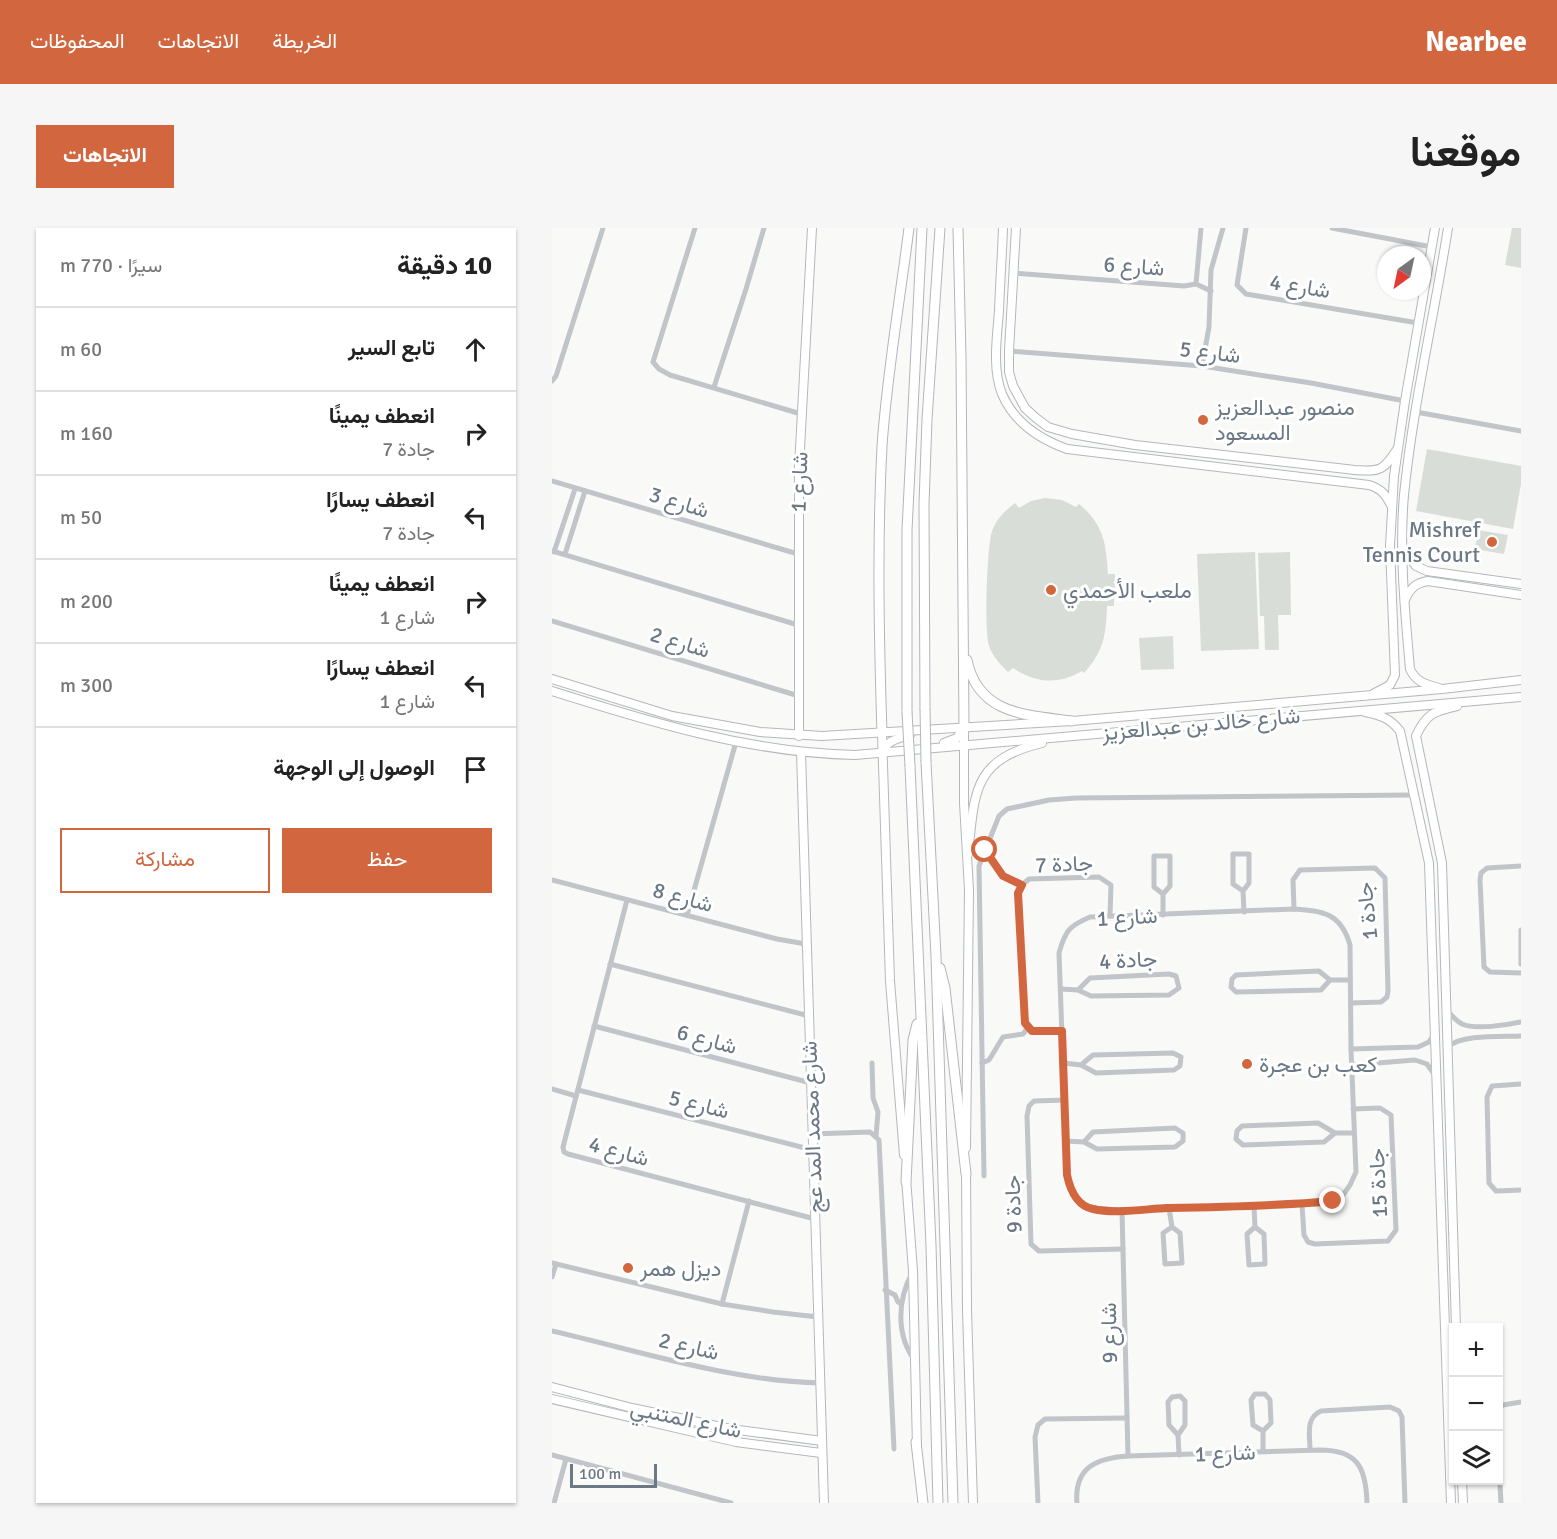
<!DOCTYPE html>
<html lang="ar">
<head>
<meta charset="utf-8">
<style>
  body { margin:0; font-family:Signika,Vazirmatn,sans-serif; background:#f6f6f6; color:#222; direction:rtl }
  .controls { position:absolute; right:18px; bottom:18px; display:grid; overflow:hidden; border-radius:0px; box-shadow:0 2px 4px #0004 }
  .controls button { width:54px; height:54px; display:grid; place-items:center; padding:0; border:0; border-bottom:2px solid #e0e0e0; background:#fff; color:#222; font:30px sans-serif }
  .compass { position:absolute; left:825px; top:18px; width:54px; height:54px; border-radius:50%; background:#fff; box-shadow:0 2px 4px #0004; rotate:213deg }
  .scale { position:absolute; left:18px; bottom:15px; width:87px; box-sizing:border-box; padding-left:6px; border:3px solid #6b7885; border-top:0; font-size:16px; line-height:21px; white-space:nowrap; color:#6b7885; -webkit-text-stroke:4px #fff; paint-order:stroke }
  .stop { position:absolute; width:18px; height:18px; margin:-14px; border:4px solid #d1663f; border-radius:50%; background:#fff }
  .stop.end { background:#d1663f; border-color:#fff; box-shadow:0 2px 6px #0008 }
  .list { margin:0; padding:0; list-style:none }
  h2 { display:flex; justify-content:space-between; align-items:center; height:78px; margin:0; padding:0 24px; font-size:26px }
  h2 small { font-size:20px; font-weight:400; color:#767676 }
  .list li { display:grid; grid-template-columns:39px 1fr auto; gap:18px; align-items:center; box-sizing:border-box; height:84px; padding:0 24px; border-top:2px solid #e0e0e0 }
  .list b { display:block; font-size:22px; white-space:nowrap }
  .list p { margin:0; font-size:20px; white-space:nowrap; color:#767676 }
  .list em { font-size:20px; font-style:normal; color:#767676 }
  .actions { display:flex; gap:12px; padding:18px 24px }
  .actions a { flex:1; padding:14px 0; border:2px solid #d1663f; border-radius:0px; text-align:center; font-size:21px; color:#d1663f }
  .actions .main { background:#d1663f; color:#fff }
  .icon { flex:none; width:33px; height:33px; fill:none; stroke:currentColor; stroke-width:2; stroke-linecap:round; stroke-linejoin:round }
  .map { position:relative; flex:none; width:969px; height:1275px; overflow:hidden; direction:ltr; border-radius:0px }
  header { display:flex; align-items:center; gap:36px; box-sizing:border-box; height:84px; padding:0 30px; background:#d1663f; color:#fff }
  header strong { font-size:28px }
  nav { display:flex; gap:33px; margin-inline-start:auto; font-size:21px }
  .intro { display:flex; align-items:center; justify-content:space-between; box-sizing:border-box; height:144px; padding:0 36px }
  h1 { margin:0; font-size:42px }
  .button { padding:15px 27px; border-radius:0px; background:#d1663f; color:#fff; font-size:21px; font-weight:700 }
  main { display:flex; gap:36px; padding:0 36px }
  aside { flex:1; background:#fff; border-radius:0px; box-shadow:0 2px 4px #0004 }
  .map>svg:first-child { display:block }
</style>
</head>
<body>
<header>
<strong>Nearbee</strong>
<nav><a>الخريطة</a><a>الاتجاهات</a><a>المحفوظات</a></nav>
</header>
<div class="intro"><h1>موقعنا</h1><a class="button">الاتجاهات</a></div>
<main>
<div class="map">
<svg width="969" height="1275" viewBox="0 0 969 1275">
  <rect width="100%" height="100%" fill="#f9f9f7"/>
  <g fill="#d9ddd7">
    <path d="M960,0H969V40L953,37Z"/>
    <path d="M875,221L969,238V256L961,301L864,283Z"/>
    <path d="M493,270L510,272L524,279L527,276C552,297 554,315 556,346H563L562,378H555C554,407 552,423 532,445L530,443C506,457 484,455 461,440L456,444C448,436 441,429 437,418C432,404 435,318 440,303C445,290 453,283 463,275L467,280L479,273Z"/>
    <path d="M926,302L956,307L952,326L923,321Z"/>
    <path d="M703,324L707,421L649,423L645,326Z"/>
    <path d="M738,324L739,387H726L727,422H713L712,388H708L706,325Z"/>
    <path d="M621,408L622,441L589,442L587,410Z"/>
  </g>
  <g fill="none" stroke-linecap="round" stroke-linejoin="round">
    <defs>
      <g id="secondary">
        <path d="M451,0C450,28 448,55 447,83C445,109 440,141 450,166C462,194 487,211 515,221L817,257C830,261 834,267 840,279"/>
        <path d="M464,0L457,123V144L461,158L473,180L484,190L496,199L520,206L583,217L803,242C829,244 832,242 846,220"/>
        <path d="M851,322L864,338L875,343L969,356"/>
        <path d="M853,372C858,360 864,355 876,353L969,367"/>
        <path d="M887,460C873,456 864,454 858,441C853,383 847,325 852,267C861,177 882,89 896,0"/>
        <path d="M821,466L838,457L843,447L838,318L842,248L853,173L883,0"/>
        <path d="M813,484C828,487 838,490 848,503L877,635L899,1275"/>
        <path d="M412,499V575L417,662L414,920"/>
        <path d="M330,506L338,753L352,927"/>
        <path d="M247,508V239L260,0"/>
        <path d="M249,524L272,1275"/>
        <path d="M414,941L415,1082L421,1275"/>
        <path d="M354,950L361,1043L365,1220"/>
        <path d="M904,1100L890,635L864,508C874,486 882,483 905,478"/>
        <path d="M0,1159L80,1180L179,1201L270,1213"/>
        <path d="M0,1171L184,1214L269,1225"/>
        <path d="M910,1252L911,1275"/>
      </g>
      <g id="primary">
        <path d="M0,451L120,488L208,504L270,508L520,493L890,461L969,452"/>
        <path d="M0,463C98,494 199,525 303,527L969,469"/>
        <path d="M392,515L405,510L412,499"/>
        <path d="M330,525C335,512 345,511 358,507"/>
        <path d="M416,626C423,564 420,532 490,515"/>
      </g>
      <g id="highway">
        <path d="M406,0L409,129L412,499"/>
        <path d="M415,432C426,487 475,487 520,493"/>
        <path d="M373,480L372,276L375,191L388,0"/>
        <path d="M355,484V302L370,0"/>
        <path d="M330,506C327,410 325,314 330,218C335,145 348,72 357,0"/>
        <path d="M374,534L384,728L401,1275"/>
        <path d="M358,538L379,1017L386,1275"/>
        <path d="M388,740L393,760L414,946"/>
        <path d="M354,954L361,812L365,796"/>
        <path d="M364,1214L371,1275"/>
      </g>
    </defs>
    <use href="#secondary" stroke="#b3b8bd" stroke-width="10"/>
    <use href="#primary" stroke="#b4b8bc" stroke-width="10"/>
    <use href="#highway" stroke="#b2b6ba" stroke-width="11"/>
    <g stroke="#c1c4c8" stroke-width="5">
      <path d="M143,0L101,134L107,141L118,147L249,186"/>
      <path d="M694,0L685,57L694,66L866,95"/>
      <path d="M780,0L880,19"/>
      <path d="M461,45L632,58L644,56L649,0"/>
      <path d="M644,56L659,63"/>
      <path d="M457,123L650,138L759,155L853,173"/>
      <path d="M650,138L657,99L659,42L671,0"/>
      <path d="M0,153L4,148L51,0"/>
      <path d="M162,159L194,61L212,0"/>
      <path d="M864,184L969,203"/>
      <path d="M0,253L246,326"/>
      <path d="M0,323L246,397"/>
      <path d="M2,324L23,261"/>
      <path d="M13,326L33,263"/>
      <path d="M0,393L247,468"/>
      <path d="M433,622L451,648L470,657"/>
      <path d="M969,638L935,640L929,645L928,652L932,739L938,744L969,745"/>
      <path d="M0,652L225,711L254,716"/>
      <path d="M691,663L681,656V626H697V655L691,663L692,684"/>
      <path d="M75,672L11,919L12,924L16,926L263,991"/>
      <path d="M742,681C771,683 789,685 798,717L799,821L804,944L798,957L791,967L781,973L702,979L570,982C538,981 524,982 515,947L507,725C513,703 517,698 538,689Z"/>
      <path d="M742,681L741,652L748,642L823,640L833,650L836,763L835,769L829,774L799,775"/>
      <path d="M135,687L184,514"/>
      <path d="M611,687V666L618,658V628H602V659L611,666"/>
      <path d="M969,702V736"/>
      <path d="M58,736L257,788"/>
      <path d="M778,752L769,762L684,764L679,759L680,751L684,747L767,743L778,752H798"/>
      <path d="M509,761L526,762L539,768L617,767L627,760L624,748L617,746L538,750L526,762"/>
      <path d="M896,783C900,788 904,793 910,796C923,802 955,797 969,794"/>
      <path d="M42,798L259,855"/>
      <path d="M510,803H481L473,795L466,665L470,657L477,651L547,649L559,657L558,687"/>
      <path d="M896,819C909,806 951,809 969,808"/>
      <path d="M799,821L866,819L877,814L883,805"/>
      <path d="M320,835L321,870L326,884L324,908"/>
      <path d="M430,835L437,832L451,809L471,806L476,799"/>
      <path d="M512,835L529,837L544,845L622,842L628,838L629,829L621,825L541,827L529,837"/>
      <path d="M800,837L863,832L875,836L882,846"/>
      <path d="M969,856L940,858L935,869L937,955L944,963L969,962"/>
      <path d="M0,861L24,868"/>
      <path d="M26,862L261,922"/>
      <path d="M513,872L482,873L477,878L475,888L479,1016L487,1023L571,1021"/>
      <path d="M783,905L772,914L691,917L684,911L685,903L690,898L766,895L783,905H802"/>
      <path d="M260,906L318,904L327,912L342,1221"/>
      <path d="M514,913L532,914L545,921L623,919L631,913V905L623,900L541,904L532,914"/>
      <path d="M432,948L427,638L447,588L455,581L497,572L524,570L861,567"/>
      <path d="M750,977L752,1007L756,1014L763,1016L836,1013L844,1002L839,887L828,880L801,881"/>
      <path d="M702,979L703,999"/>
      <path d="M617,980L620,999L628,1005L630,1035L613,1036L611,1005L620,999"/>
      <path d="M570,982L576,1228"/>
      <path d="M703,999L712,1006L713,1036L697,1037L695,1006Z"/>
      <path d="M0,1035L170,1076L221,1084L266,1089"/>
      <path d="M360,1045C345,1073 344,1109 364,1134"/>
      <path d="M0,1049L4,1036"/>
      <path d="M333,1062L343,1067L346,1074L349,1076"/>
      <path d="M170,1076L197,973"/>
      <path d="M0,1103C87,1123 179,1153 268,1155"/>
      <path d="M946,1182L951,1177L969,1174"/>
      <path d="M711,1203L701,1197L699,1172L703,1166H713L718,1172L719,1195L711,1203V1223"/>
      <path d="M626,1207L617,1197L616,1174L620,1169L628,1168L633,1173V1197L626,1207L627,1227"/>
      <path d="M946,1221L949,1275"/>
      <path d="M758,1222C758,1207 753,1190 769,1183L838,1179L847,1183L850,1189L853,1275"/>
      <path d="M0,1227L179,1275"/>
      <path d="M2,1275L14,1231"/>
      <path d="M486,1275L483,1209L486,1197L493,1191L575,1190"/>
      <path d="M525,1275C522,1239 545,1230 576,1228L768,1222C806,1222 814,1240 815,1275"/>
    </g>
    <use href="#secondary" stroke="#fff" stroke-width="8"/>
    <use href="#primary" stroke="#fff" stroke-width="8"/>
    <use href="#highway" stroke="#fff" stroke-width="9"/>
    <defs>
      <g id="highway-bridge">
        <path d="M373,480L374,534"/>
        <path d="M355,484L358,538"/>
      </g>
    </defs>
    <use href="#highway-bridge" stroke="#b2b6ba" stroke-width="11" stroke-linecap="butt"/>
    <use href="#highway-bridge" stroke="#fff" stroke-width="9"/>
  </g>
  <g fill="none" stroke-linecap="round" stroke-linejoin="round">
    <path stroke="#d1663f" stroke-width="8" d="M433,622L451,648L470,657L466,665L473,795L480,803H510L515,947C518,961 525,978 541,981C563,986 593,981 615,980C671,979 726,978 781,973"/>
  </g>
  <g fill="#d1663f" stroke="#fff" stroke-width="2">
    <circle cx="651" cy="192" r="6"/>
    <circle cx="940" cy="314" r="6"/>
    <circle cx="499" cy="362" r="6"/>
    <circle cx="695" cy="836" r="6"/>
    <circle cx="76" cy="1040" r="6"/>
  </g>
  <g text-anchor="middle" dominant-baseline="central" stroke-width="6" stroke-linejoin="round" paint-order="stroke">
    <g font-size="22" fill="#6b7885" stroke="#fff">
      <text transform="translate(582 38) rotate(4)">شارع 6</text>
      <text transform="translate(748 58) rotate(9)">شارع 4</text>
      <text transform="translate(658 124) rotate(7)">شارع 5</text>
      <text transform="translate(247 254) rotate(-88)">شارع 1</text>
      <text transform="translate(127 274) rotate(17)">شارع 3</text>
      <text transform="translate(128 414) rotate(17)">شارع 2</text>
      <text transform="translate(649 496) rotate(-5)">شارع خالد بن عبدالعزيز</text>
      <text transform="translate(512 636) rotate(-2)">جادة 7</text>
      <text transform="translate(131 669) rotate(15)">شارع 8</text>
      <text transform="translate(815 683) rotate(-96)">جادة 1</text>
      <text transform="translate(575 689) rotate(-3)">شارع 1</text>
      <text transform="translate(576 732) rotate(-3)">جادة 4</text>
      <text transform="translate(155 811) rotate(15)">شارع 6</text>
      <text transform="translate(147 876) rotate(14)">شارع 5</text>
      <text transform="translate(260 899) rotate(-92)">شارع محمد المد عج</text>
      <text transform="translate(67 923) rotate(15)">شارع 4</text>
      <text transform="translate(826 955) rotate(-93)">جادة 15</text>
      <text transform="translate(461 976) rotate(-92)">جادة 9</text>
      <text transform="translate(557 1105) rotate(-91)">شارع 9</text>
      <text transform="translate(137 1118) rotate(13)">شارع 2</text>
      <text transform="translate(134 1191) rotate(12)">شارع المتنبي</text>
      <text transform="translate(673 1225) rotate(-2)">شارع 1</text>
    </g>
    <g font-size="22" fill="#6b7885" stroke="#fff" text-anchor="start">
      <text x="663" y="179">منصور عبدالعزيز<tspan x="663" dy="25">المسعود</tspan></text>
      <text x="928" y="301" text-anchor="end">Mishref<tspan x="928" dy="25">Tennis Court</tspan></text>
      <text x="511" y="362">ملعب الأحمدي</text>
      <text x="707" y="836">كعب بن عجرة</text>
      <text x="88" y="1040">ديزل همر</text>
    </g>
  </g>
</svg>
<div class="controls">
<button>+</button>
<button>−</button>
<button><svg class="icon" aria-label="layers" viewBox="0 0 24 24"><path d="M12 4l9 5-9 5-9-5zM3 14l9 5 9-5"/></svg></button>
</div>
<svg class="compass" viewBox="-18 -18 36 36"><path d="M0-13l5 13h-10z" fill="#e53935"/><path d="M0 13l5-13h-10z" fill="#767676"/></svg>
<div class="scale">100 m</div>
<div class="stop" style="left:433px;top:622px"></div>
<div class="stop end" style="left:781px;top:973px"></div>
</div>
<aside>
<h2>10 دقيقة<small>سيرًا · 770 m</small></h2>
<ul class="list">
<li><svg class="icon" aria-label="ahead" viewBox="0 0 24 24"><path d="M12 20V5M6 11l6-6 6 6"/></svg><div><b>تابع السير</b></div><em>60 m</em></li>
<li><svg class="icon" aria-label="right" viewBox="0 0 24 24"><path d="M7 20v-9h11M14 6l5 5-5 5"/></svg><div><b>انعطف يمينًا</b><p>جادة 7</p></div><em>160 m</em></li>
<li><svg class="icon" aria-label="left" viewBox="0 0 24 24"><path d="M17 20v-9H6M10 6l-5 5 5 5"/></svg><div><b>انعطف يسارًا</b><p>جادة 7</p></div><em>50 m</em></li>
<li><svg class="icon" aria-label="right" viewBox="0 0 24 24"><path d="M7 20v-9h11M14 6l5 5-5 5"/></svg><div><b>انعطف يمينًا</b><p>شارع 1</p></div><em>200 m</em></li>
<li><svg class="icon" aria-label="left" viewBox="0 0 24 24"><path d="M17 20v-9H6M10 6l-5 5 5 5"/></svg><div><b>انعطف يسارًا</b><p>شارع 1</p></div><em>300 m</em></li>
<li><svg class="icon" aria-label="arrive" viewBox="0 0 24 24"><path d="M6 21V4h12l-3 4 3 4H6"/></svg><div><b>الوصول إلى الوجهة</b></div></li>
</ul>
<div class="actions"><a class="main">حفظ</a><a>مشاركة</a></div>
</aside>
</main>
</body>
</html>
